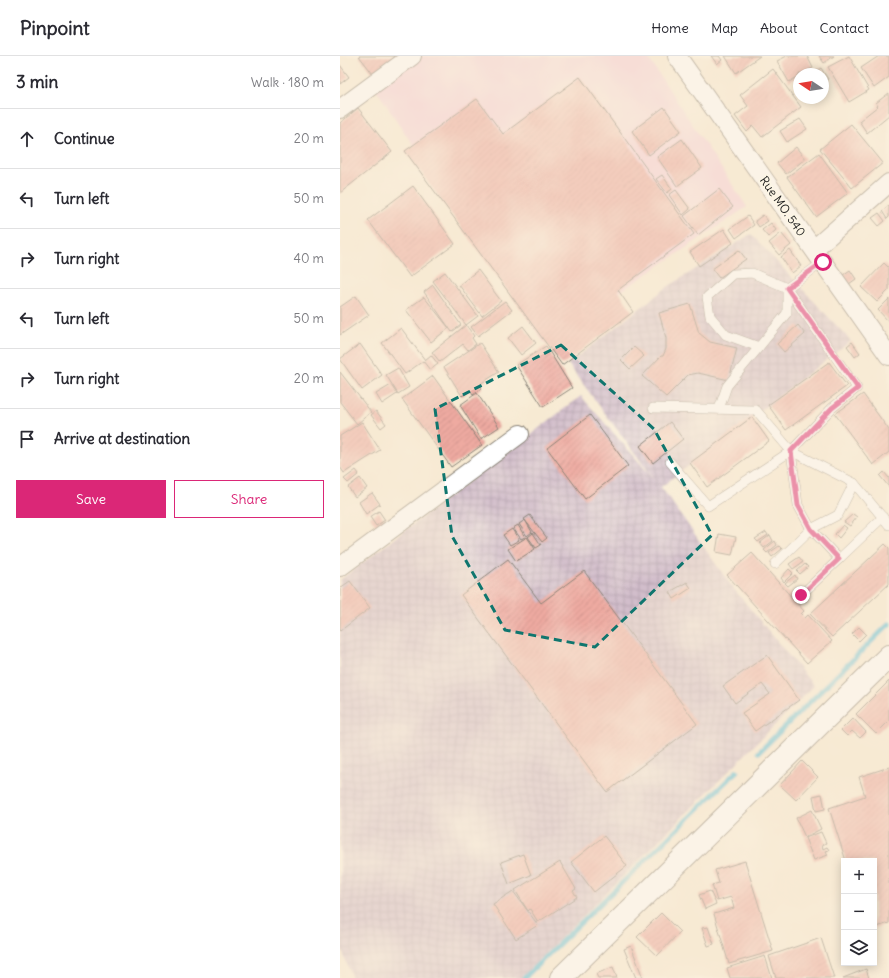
<!DOCTYPE html>
<html lang="en">
<head>
<meta charset="utf-8">
<style>
  body { margin:0; font-family:Delius,sans-serif; background:#f2f2f3; color:#2b2b33 }
  .controls { position:absolute; right:12px; bottom:12px; display:grid; overflow:hidden; border-radius:0px; box-shadow:0 2px 10px #0003 }
  .controls button { width:36px; height:36px; display:grid; place-items:center; padding:0; border:0; border-bottom:1px solid #e1e1e2; background:#fff; color:#2b2b33; font:20px sans-serif }
  .compass { position:absolute; left:453px; top:12px; width:36px; height:36px; border-radius:50%; background:#fff; box-shadow:0 2px 10px #0003; rotate:282deg }
  .stop { position:absolute; width:12px; height:12px; margin:-9px; border:3px solid #db2777; border-radius:50%; background:#fff }
  .stop.end { background:#db2777; border-color:#fff; box-shadow:0 1px 4px #0008 }
  .list { margin:0; padding:0; list-style:none }
  h2 { display:flex; justify-content:space-between; align-items:center; height:52px; margin:0; padding:0 16px; font-size:17px }
  h2 small { font-size:13px; font-weight:400; color:#7c7c81 }
  .list li { display:grid; grid-template-columns:26px 1fr auto; gap:12px; align-items:center; box-sizing:border-box; height:60px; padding:0 16px; border-top:1px solid #e1e1e2 }
  .list b { display:block; font-size:15px; white-space:nowrap }
  .list em { font-size:13px; font-style:normal; color:#7c7c81 }
  .actions { display:flex; gap:8px; padding:12px 16px }
  .actions a { flex:1; padding:9px 0; border:1px solid #db2777; border-radius:0px; text-align:center; font-size:14px; color:#db2777 }
  .actions .main { background:#db2777; color:#fff }
  .icon { flex:none; width:22px; height:22px; fill:none; stroke:currentColor; stroke-width:2; stroke-linecap:round; stroke-linejoin:round }
  .map { position:relative; flex:none; width:549px; height:922px; overflow:hidden }
  header { display:flex; align-items:center; gap:24px; box-sizing:border-box; height:56px; padding:0 20px; background:#fff; border-bottom:1px solid #e1e1e2 }
  header strong { font-size:19px }
  nav { display:flex; gap:22px; margin-inline-start:auto; font-size:14px }
  main { display:flex }
  aside { flex:1; background:#fff }
  .map>svg:first-child { display:block }
</style>
</head>
<body>
<header>
<strong>Pinpoint</strong>
<nav><a>Home</a><a>Map</a><a>About</a><a>Contact</a></nav>
</header>
<main>
<aside>
<h2>3 min<small>Walk · 180 m</small></h2>
<ul class="list">
<li><svg class="icon" aria-label="ahead" viewBox="0 0 24 24"><path d="M12 20V5M6 11l6-6 6 6"/></svg><div><b>Continue</b></div><em>20 m</em></li>
<li><svg class="icon" aria-label="left" viewBox="0 0 24 24"><path d="M17 20v-9H6M10 6l-5 5 5 5"/></svg><div><b>Turn left</b></div><em>50 m</em></li>
<li><svg class="icon" aria-label="right" viewBox="0 0 24 24"><path d="M7 20v-9h11M14 6l5 5-5 5"/></svg><div><b>Turn right</b></div><em>40 m</em></li>
<li><svg class="icon" aria-label="left" viewBox="0 0 24 24"><path d="M17 20v-9H6M10 6l-5 5 5 5"/></svg><div><b>Turn left</b></div><em>50 m</em></li>
<li><svg class="icon" aria-label="right" viewBox="0 0 24 24"><path d="M7 20v-9h11M14 6l5 5-5 5"/></svg><div><b>Turn right</b></div><em>20 m</em></li>
<li><svg class="icon" aria-label="arrive" viewBox="0 0 24 24"><path d="M6 21V4h12l-3 4 3 4H6"/></svg><div><b>Arrive at destination</b></div></li>
</ul>
<div class="actions"><a class="main">Save</a><a>Share</a></div>
</aside>
<div class="map">
<svg width="549" height="922" viewBox="0 0 549 922">
  <defs>
    <pattern id="industrial-grid" width="8" height="8" patternUnits="userSpaceOnUse"><rect width="8" height="8" fill="#d1bdcb"/><path d="M0 4h8M4 0v8" fill="none" stroke="#b3a2ae"/></pattern>
    <pattern id="building-hatch" width="6" height="6" patternUnits="userSpaceOnUse"><rect width="6" height="6" fill="#eeaaa1"/><path d="M-1 1l2-2M0 6l6-6M5 7l2-2" fill="none" stroke="#cc928a"/></pattern>
  </defs>
  <rect width="100%" height="100%" fill="#fcf5e5"/>
  <filter id="ink" filterUnits="userSpaceOnUse"><feTurbulence type="fractalNoise" baseFrequency=".025" numOctaves="2"/><feDisplacementMap in="SourceGraphic" scale="8" xChannelSelector="R" yChannelSelector="G"/><feConvolveMatrix kernelMatrix="1 2 1 2 8 2 1 2 1" color-interpolation-filters="sRGB"/></filter>
  <filter id="wash" filterUnits="userSpaceOnUse"><feTurbulence type="fractalNoise" baseFrequency=".012" numOctaves="4" result="noise"/><feDisplacementMap in="SourceGraphic" scale="16" xChannelSelector="R" yChannelSelector="G"/><feGaussianBlur stdDeviation="0.9" result="paint"/><feColorMatrix in="noise" values="0 0 0 0 0 0 0 0 0 0 0 0 0 0 0 0 0 1.4 0 .05"/><feComposite in="paint" operator="in"/></filter>
  <g filter="url(#wash)">
    <rect width="100%" height="100%" fill="#f7ead3"/>
    <path fill="#f5cfda" d="M76,0H307L407,151L204,287L33,29Z"/>
    <path fill="url(#industrial-grid)" d="M411,178L511,285L321,431L393,532L474,630L181,922H12L0,888V524L241,340L315,424L228,308L326,232Z"/>
    <g fill="none" stroke-linecap="round" stroke-linejoin="round">
      <g stroke="#5cc0da" stroke-width="5">
        <path d="M419,696L549,568"/>
        <path d="M184,922L397,715"/>
      </g>
    </g>
    <g id="blocks">
      <g fill="url(#building-hatch)">
        <path d="M19,0H54L55,1L33,18Z"/>
        <path d="M371,0H379L382,4L377,8Z"/>
        <path d="M385,0H420L396,17Z"/>
        <path d="M447,0H467L473,12L459,18V20L449,26L437,5Z"/>
        <path d="M479,0H494L484,7Z"/>
        <path d="M509,0L529,34L509,46L488,11Z"/>
        <path d="M539,0H549V21L534,32L521,12Z"/>
        <path d="M0,9L9,21L0,28Z"/>
        <path d="M481,12L488,23L483,26V18H471Z"/>
        <path d="M433,13L461,51L422,81L413,70L407,76L395,60L408,50L400,39Z"/>
        <path d="M240,21L354,178L278,234L293,256L222,309L65,95L137,43L163,78Z"/>
        <path d="M549,37V59L527,77L519,65L538,50L536,47Z"/>
        <path d="M324,51L341,75L309,99L292,75Z"/>
        <path d="M18,52L52,96L0,137V67Z"/>
        <path d="M460,63L467,73L447,86L440,75Z"/>
        <path d="M511,68L543,107L512,132L480,93Z"/>
        <path d="M342,83L362,112L337,130L317,101Z"/>
        <path d="M456,91L465,103L446,118L437,107Z"/>
        <path d="M479,97L508,137L476,161L447,121Z"/>
        <path d="M322,119L332,133L327,137L316,123Z"/>
        <path d="M73,130L115,188L70,221L28,164Z"/>
        <path d="M379,133L393,151L358,179L344,160Z"/>
        <path d="M336,134L350,153L343,159L329,139Z"/>
        <path d="M549,149V161L547,163L542,155Z"/>
        <path d="M539,157L545,165L539,170L532,162Z"/>
        <path d="M423,159L428,165L419,171L415,165Z"/>
        <path d="M408,160L414,169L396,182L390,173Z"/>
        <path d="M431,167L436,174L428,181L422,174Z"/>
        <path d="M384,173L393,187L359,210L350,196Z"/>
        <path d="M441,177L451,189L439,199L429,187Z"/>
        <path d="M399,194L406,203L379,222L372,213Z"/>
        <path d="M450,194L461,210L452,217L441,201Z"/>
        <path d="M544,207L549,212V234L537,246L521,231Z"/>
        <path d="M138,214L161,245L142,260L119,229Z"/>
        <path d="M510,214L516,223L509,228L503,219Z"/>
        <path d="M105,216L138,260L126,269L93,225Z"/>
        <path d="M93,229L121,269L112,276L84,236Z"/>
        <path d="M16,240L29,259L0,279V251Z"/>
        <path d="M84,241L109,272L91,286L66,254Z"/>
        <path d="M549,243V266L538,254Z"/>
        <path d="M165,245L172,254L138,280L131,271Z"/>
        <path d="M350,248L359,277L370,286L397,292L389,324L358,317L348,319L326,341L302,320L321,300H323L326,293V282L319,257Z"/>
        <path d="M126,269L134,280L132,282L136,288L128,294L123,288L100,306L92,296Z"/>
        <path d="M458,269L465,278L444,296L437,288Z"/>
        <path d="M183,270L196,287L181,299L168,282Z"/>
        <path d="M61,272L85,304L91,299L98,308L90,314L83,305L65,318L42,287Z"/>
        <path d="M512,286L520,297L515,301L507,290Z"/>
        <path d="M140,287L159,316L140,328L142,332L133,338L130,334L122,340L104,311Z"/>
        <path d="M20,288L42,319L22,334L0,303Z"/>
        <path d="M206,290L232,332L203,351L176,309Z"/>
        <path d="M294,291L304,300L290,313L281,304Z"/>
        <path d="M489,306L507,330L446,374L428,349Z"/>
        <path d="M58,312L69,331L58,338L46,319Z"/>
        <path d="M0,316L31,356L17,368L0,346Z"/>
        <path d="M93,320L142,389L111,411L62,343Z"/>
        <path d="M51,329L57,338L42,348L36,338Z"/>
        <path d="M137,337L159,371L141,383L120,349Z"/>
        <path d="M523,338L549,374V396L533,409L495,358Z"/>
        <path d="M36,355L46,368L41,372L31,359Z"/>
        <path d="M250,359L288,410L245,443L207,392Z"/>
        <path d="M412,361L429,385L367,431L350,407Z"/>
        <path d="M22,366L40,394L4,417L0,411V380Z"/>
        <path d="M330,366L343,383L313,407L300,390Z"/>
        <path d="M16,414L19,418L8,427L4,423Z"/>
        <path d="M544,416L549,422V431L540,420Z"/>
        <path d="M20,422L27,432L15,441L8,431Z"/>
        <path d="M32,437L40,448L26,458L19,446Z"/>
        <path d="M39,455L45,464L36,470L30,461Z"/>
        <path d="M513,458L517,461L510,470L504,466Z"/>
        <path d="M190,459L207,482L202,486L184,463Z"/>
        <path d="M185,464L192,476L187,480L179,468Z"/>
        <path d="M178,469L185,481L181,483L173,472Z"/>
        <path d="M503,469L507,472L499,482L495,478Z"/>
        <path d="M172,473L179,484L170,489L163,479Z"/>
        <path d="M426,476L428,479L418,486L415,483Z"/>
        <path d="M193,477L201,489L196,492L188,481Z"/>
        <path d="M379,478L396,481L392,499L376,496Z"/>
        <path d="M430,479L433,485L424,492L420,487Z"/>
        <path d="M187,481L195,493L176,505L168,493Z"/>
        <path d="M435,485L437,489L427,497L424,494Z"/>
        <path d="M545,488L549,492V528L492,581L470,558Z"/>
        <path d="M439,490L442,493L432,501L429,497Z"/>
        <path d="M412,497L464,555L461,558L465,562L468,559L492,585L467,607L387,519Z"/>
        <path d="M459,501L463,506L453,513L449,508Z"/>
        <path d="M168,503L201,547L244,515L357,668L267,736L121,539Z"/>
        <path d="M465,508L468,511L460,518L457,515Z"/>
        <path d="M449,513L453,517L444,526L441,522Z"/>
        <path d="M455,519L457,523L448,530L445,527Z"/>
        <path d="M10,525L30,552L0,575V532Z"/>
        <path d="M347,526L351,532L334,543L330,536Z"/>
        <path d="M519,571L526,578L519,585L512,578Z"/>
        <path d="M427,599L459,644L415,675L402,657L430,638L422,628L395,647L383,630Z"/>
        <path d="M549,625V665L536,678L516,658Z"/>
        <path d="M513,662L526,676L520,682L512,675L507,680L501,674Z"/>
        <path d="M462,705L478,721L456,744L440,729Z"/>
        <path d="M549,711V867L534,872V805H506L489,752L525,740L519,721Z"/>
        <path d="M482,738L485,753L476,755L473,740Z"/>
        <path d="M472,754L481,773L465,781L456,762Z"/>
        <path d="M481,776L486,787L482,789L483,793L487,791L489,794L486,795L488,799L474,804L465,782Z"/>
        <path d="M264,780L287,810L254,836L231,806Z"/>
        <path d="M183,798L191,819L169,828L161,806Z"/>
        <path d="M405,805L433,895L389,908L374,858L394,852L391,841L377,845L372,829L379,827L375,814Z"/>
        <path d="M220,806L236,833L233,835L237,841L198,866L190,853L188,855L175,834Z"/>
        <path d="M173,835L198,869L176,883L153,848Z"/>
        <path d="M370,835L376,848L365,853L359,839Z"/>
        <path d="M321,857L340,876L317,900L297,881Z"/>
        <path d="M368,871L374,888L368,890L362,872Z"/>
        <path d="M481,882L494,922H436L429,900Z"/>
        <path d="M291,890L303,922H296L284,893Z"/>
        <path d="M425,900L432,922H390L387,912Z"/>
        <path d="M273,911L277,922H258L256,918Z"/>
        <path d="M526,913L529,922H503Z"/>
      </g>
    </g>
  </g>
  <g filter="url(#ink)">
    <use href="#blocks" fill-opacity="0" stroke="#8a8378" stroke-width="1"/>
    <g fill="none" stroke-linecap="round" stroke-linejoin="round">
      <defs>
        <g id="service">
          <path d="M419,291L386,279L370,260L367,241L393,218L412,217L447,232L517,332L492,352L451,395"/>
          <path d="M313,352L416,354L451,395L458,449L471,473L499,503L543,461"/>
          <path d="M379,353L387,330L447,257V232L483,206"/>
          <path d="M330,406L368,450L451,395L514,427L549,469"/>
          <path d="M435,508L471,473L498,459L514,427"/>
          <path d="M461,539L499,503"/>
        </g>
        <g id="minor">
          <path d="M337,0L549,300"/>
          <path d="M0,53L72,0"/>
          <path d="M474,193L549,127"/>
          <path d="M0,511L180,378"/>
        </g>
        <path id="tertiary" d="M221,922L549,600"/>
      </defs>
      <use href="#service" stroke="#8a8378" stroke-width="10"/>
      <use href="#minor" stroke="#8a8378" stroke-width="20"/>
      <use href="#tertiary" stroke="#8a8378" stroke-width="24"/>
      <use href="#service" stroke="#fff" stroke-width="9"/>
      <use href="#minor" stroke="#fff" stroke-width="18"/>
      <use href="#tertiary" stroke="#fff" stroke-width="22"/>
    </g>
  </g>
  <g fill="none" stroke-linecap="round" stroke-linejoin="round" filter="url(#ink)">
    <path stroke="#db2777" stroke-width="5" d="M461,539L499,503L471,473L458,449L451,395L492,352L518,332L447,232L483,206"/>
  </g>
  <path d="M0 0H549V922H0ZM221,289L314,373L372,479L255,591L165,574L112,480L95,353Z" fill="#f7ead3" fill-opacity=".55" fill-rule="evenodd"/>
  <path fill="none" stroke="#0f766e" stroke-width="3" stroke-dasharray="8 5" stroke-linejoin="round" d="M221,289L314,373L372,479L255,591L165,574L112,480L95,353Z"/>
  <g text-anchor="middle" dominant-baseline="central" stroke-width="4" stroke-linejoin="round" paint-order="stroke">
    <g font-size="12" fill="#1c1c1c" stroke="#fcf5e5">
      <text transform="translate(443 150) rotate(55)">Rue MO. 540</text>
    </g>
  </g>
</svg>
<div class="controls">
<button>+</button>
<button>−</button>
<button><svg class="icon" aria-label="layers" viewBox="0 0 24 24"><path d="M12 4l9 5-9 5-9-5zM3 14l9 5 9-5"/></svg></button>
</div>
<svg class="compass" viewBox="-18 -18 36 36"><path d="M0-13l5 13h-10z" fill="#e53935"/><path d="M0 13l5-13h-10z" fill="#7c7c81"/></svg>
<div class="stop" style="left:483px;top:206px"></div>
<div class="stop end" style="left:461px;top:539px"></div>
</div>
</main>
</body>
</html>
